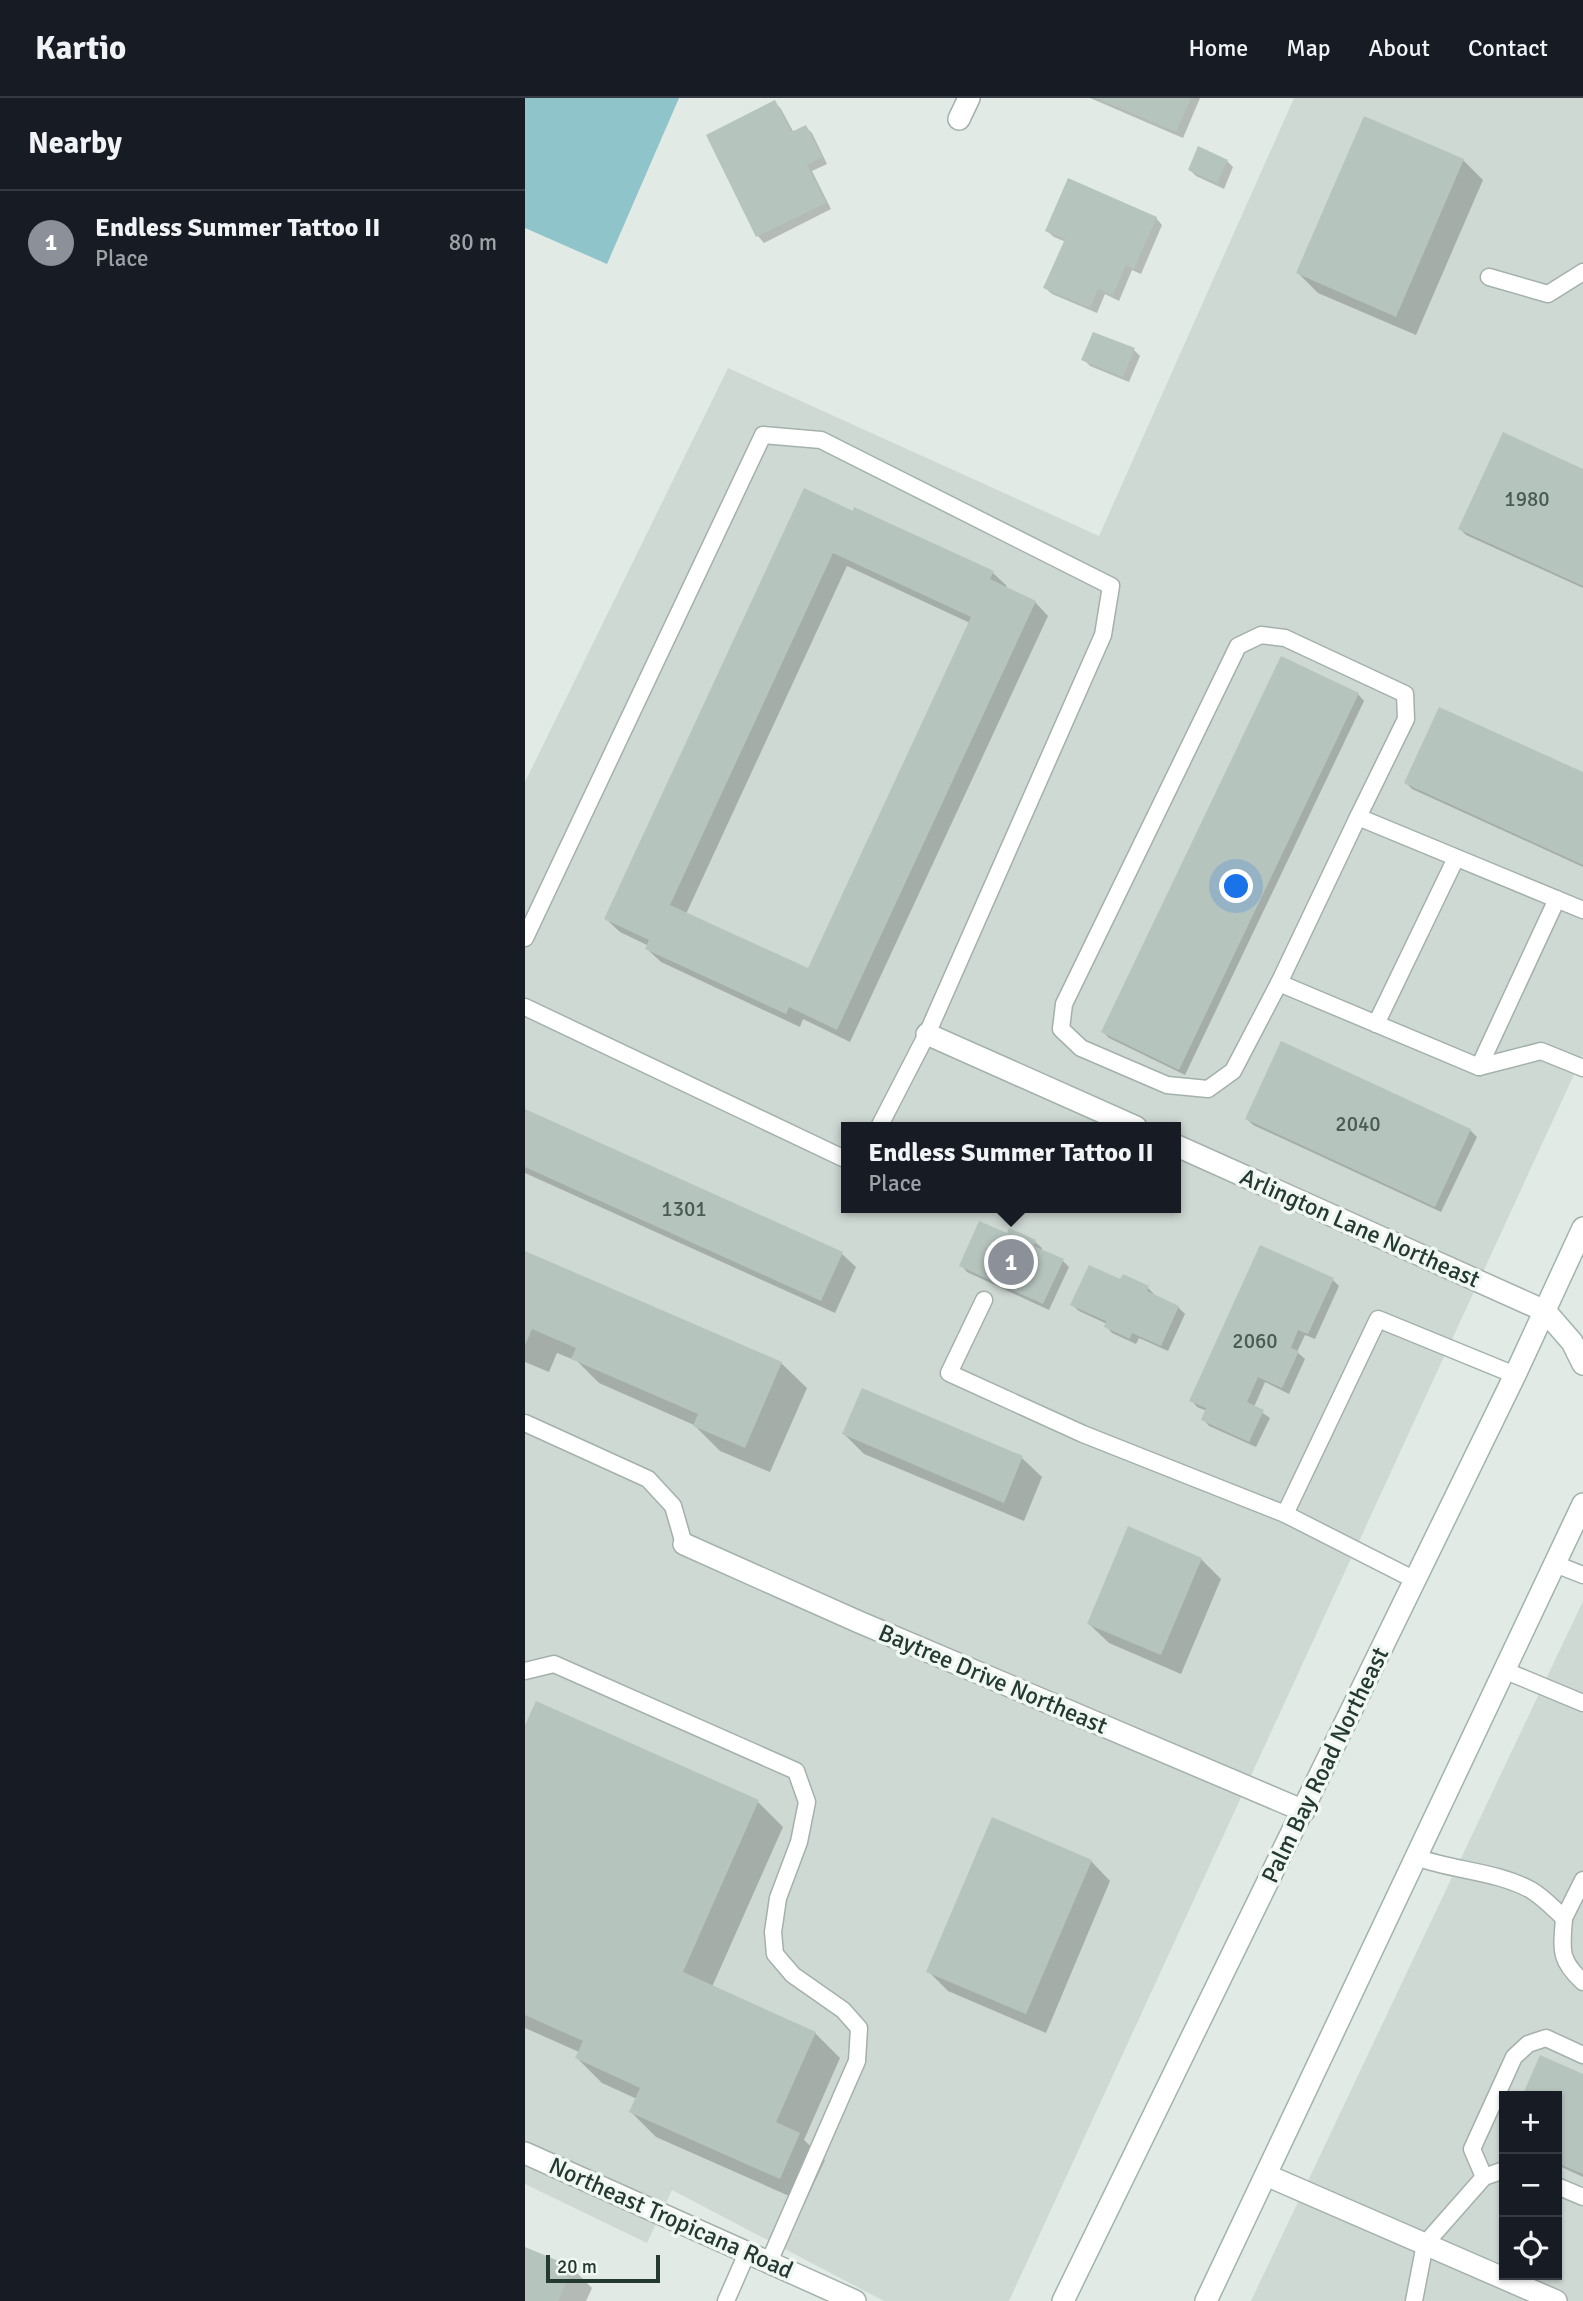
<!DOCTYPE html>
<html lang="en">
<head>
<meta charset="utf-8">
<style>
  body { margin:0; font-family:Signika,sans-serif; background:#20242c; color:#f1f3f6 }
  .controls { position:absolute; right:21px; bottom:21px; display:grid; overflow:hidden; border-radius:0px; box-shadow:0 2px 5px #0004 }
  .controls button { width:63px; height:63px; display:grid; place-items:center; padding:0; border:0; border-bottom:2px solid #363941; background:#171b24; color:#f1f3f6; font:35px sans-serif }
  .scale { position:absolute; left:21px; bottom:18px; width:114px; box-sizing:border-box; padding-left:7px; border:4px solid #233931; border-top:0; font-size:19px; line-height:24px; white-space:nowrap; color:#233931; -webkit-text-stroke:5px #f1f7f3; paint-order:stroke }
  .you { position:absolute; left:712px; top:789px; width:24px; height:24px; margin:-18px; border:5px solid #fff; border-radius:50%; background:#1a73e8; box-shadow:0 0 0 10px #1a73e833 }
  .badge { display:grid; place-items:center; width:46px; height:46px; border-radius:50%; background:#8c9099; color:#fff; font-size:23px; font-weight:700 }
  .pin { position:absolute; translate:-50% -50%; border:4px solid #fff; box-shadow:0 2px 7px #0006 }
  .popup { position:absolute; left:316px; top:1024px; width:340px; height:91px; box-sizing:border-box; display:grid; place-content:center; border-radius:0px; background:#171b24; filter:drop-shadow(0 2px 5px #0005); font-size:23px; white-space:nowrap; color:#9ea1a6 }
  .popup b { font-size:26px; color:#f1f3f6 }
  .popup::after { content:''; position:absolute; left:50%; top:100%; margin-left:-14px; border:14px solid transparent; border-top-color:#171b24 }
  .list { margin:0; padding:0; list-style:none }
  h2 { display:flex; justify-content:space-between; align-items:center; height:91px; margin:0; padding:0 28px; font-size:30px }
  h2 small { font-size:23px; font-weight:400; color:#9ea1a6 }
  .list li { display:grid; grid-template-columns:46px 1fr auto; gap:21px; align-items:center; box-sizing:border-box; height:105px; padding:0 28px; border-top:2px solid #363941 }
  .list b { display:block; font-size:26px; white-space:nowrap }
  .list p { margin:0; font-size:23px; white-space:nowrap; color:#9ea1a6 }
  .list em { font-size:23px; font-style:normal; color:#9ea1a6 }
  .icon { flex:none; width:38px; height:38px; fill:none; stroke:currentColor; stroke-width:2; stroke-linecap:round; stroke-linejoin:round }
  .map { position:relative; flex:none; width:1058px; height:2203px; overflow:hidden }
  header { display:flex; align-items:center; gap:42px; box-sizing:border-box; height:98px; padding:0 35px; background:#171b24; border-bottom:2px solid #363941 }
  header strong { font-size:33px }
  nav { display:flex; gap:38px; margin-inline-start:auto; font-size:24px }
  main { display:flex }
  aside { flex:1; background:#171b24 }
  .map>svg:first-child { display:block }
</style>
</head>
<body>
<header>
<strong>Kartio</strong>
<nav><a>Home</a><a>Map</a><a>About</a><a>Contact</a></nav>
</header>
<main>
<aside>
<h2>Nearby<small></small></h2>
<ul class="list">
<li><span class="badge">1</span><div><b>Endless Summer Tattoo II</b><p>Place</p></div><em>80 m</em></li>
</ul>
</aside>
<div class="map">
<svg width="1058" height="2203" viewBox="0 0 1058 2203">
  <rect width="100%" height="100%" fill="#e1eae5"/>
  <g fill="#cfd9d4" fill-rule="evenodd">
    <path d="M769,0H1058V957L484,2203H359L147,2092L122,2145L0,2086V684L203,270L574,438ZM322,1029H650V1110H322Z"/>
    <path d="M1058,1503V2203H726ZM979,1998H1032V2177H979Z"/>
  </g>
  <path fill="#8ec4ca" d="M0,0H154L82,166L0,130Z"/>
  <g fill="#0003" fill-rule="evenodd">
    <path d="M565,0H675L658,40Z"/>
    <path d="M250,4L256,11L269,35L281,29L287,35L302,66L287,73L306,111L239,145L233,138L183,38Z"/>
    <path d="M938,62L958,82L891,237L793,195L773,175Z"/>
    <path d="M702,63L708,69L699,91L671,78L665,72Z"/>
    <path d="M631,120L637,127L616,176L607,172L594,203L580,196L572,215L527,196L520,190L541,144L529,139L522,133Z"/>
    <path d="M609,252L615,258L604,284L565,268L558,261Z"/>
    <path d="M1058,372V490L941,437L935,431Z"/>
    <path d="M330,411L468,475L482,488L480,491L510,504L523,518L325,944L278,921L275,929L136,864L122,851L124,848L95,834L81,821ZM322,468L445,525L284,873L161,816Z"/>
    <path d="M833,596L839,603L660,977L584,940L578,934Z"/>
    <path d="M1058,676V769L887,691L881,685Z"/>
    <path d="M757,945L945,1032L952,1039L916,1114L728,1027L722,1021Z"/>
    <path d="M0,1013L317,1156L331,1169L310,1215L0,1075Z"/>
    <path d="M462,1110H493L487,1123Z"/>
    <path d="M485,1133L510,1144L517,1150L516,1153L537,1162L544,1169L524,1212L442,1174L436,1167L483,1137Z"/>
    <path d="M0,1155L256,1265L282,1290L245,1374L195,1353L169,1327L74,1285L52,1263L32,1255L24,1274L0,1264Z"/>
    <path d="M808,1182L814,1188L790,1241L780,1237L772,1254L780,1261L764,1296L740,1284L729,1309L745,1320L731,1349L684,1328L678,1321L682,1313L672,1309L666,1302Z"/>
    <path d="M596,1183L623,1190L629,1196L628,1198L653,1209L660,1216L643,1253L614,1240L611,1246L587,1235L581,1228L582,1226L554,1213L547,1207Z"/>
    <path d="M338,1292L497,1360L517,1379L499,1423L339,1356L319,1336Z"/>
    <path d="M676,1461L696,1481L656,1576L584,1545L564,1526Z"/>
    <path d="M0,1632L233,1704L258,1729L187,1889L290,1935L315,1960L279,2042L300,2062L280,2105L131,2039L106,2014L112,2001L77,1985L52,1960L54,1954L0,1930Z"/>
    <path d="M566,1763L585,1783L521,1935L423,1893L403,1873Z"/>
    <path d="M1016,1960L1058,1978V2079L1032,2067V1998H999Z"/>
    <path d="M0,2151L47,2170L67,2190L61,2203H0Z"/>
  </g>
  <g fill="#b6c4be" fill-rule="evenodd">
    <path d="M571,0H666L651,34Z"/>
    <path d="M250,2L266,34L281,27L297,59L282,67L301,105L231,139L181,37Z"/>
    <path d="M839,18L939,61L871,219L771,175Z"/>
    <path d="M673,48L703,62L692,85L663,72Z"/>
    <path d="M543,80L632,119L609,171L601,167L588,197L573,191L565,210L518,190L540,141L520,133Z"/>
    <path d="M568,234L610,250L598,279L556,262Z"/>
    <path d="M978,334L1058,371V488L933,431Z"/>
    <path d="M279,390L328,413L329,409L469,473L465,481L511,503L312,932L264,909L261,916L120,851L124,842L79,821ZM308,455L446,519L283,870L145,807Z"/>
    <path d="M756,558L834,595L654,972L576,934Z"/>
    <path d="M914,609L1058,674V767L879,685Z"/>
    <path d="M756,943L946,1031L910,1109L720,1021Z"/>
    <path d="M0,1011L318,1154L296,1203L0,1069Z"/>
    <path d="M462,1110H484L480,1118Z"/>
    <path d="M454,1123L482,1135L484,1130L511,1142L509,1148L539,1161L518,1206L434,1168Z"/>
    <path d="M735,1147L809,1180L783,1236L773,1232L766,1250L774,1253L757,1290L733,1279L722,1304L739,1312L724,1344L676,1322L681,1310L664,1303Z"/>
    <path d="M0,1153L257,1264L220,1350L168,1328L173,1316L46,1261L51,1250L7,1231L0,1247Z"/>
    <path d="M564,1167L595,1181L598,1176L624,1188L622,1193L654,1208L636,1248L607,1235L605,1241L579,1229L581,1223L545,1207Z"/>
    <path d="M337,1290L498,1358L479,1405L317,1336Z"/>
    <path d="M603,1428L677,1460L636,1557L562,1526Z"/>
    <path d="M11,1603L234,1702L158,1874L291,1934L251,2024L275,2035L255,2081L104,2014L115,1990L50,1960L58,1943L0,1917V1627Z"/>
    <path d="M467,1719L567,1762L501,1916L401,1874Z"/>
    <path d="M1015,1957L1058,1976V2076L1032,2065V1998H997Z"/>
    <path d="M0,2149L48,2169L33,2203H0Z"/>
  </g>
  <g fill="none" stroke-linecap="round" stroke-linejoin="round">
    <defs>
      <g id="lane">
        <path d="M964,179L1023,196L1058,174"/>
        <path d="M1058,812L833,719L754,885L954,969L1016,953L1058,970"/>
        <path d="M0,840L238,337L296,342L586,488L578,537L402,936L354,1029"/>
        <path d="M754,885L708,973L683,991L642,987L556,950L536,931L539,906L713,548L736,537L760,540L880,596L881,621L833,719"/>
        <path d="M0,909L322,1062"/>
        <path d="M851,926L931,760"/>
        <path d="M954,969L1032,801"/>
        <path d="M459,1202L424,1275L558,1336L760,1416L890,1482"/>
        <path d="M0,1325L123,1381L148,1408L159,1446"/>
        <path d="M760,1416L853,1221L990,1277"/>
        <path d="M1030,1466L1058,1477"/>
        <path d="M0,1573L29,1566L271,1673L282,1704L274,1744L253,1800L248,1834L250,1856L268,1877L318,1912L334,1930L332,1963L244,2164"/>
        <path d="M981,1573L1058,1605"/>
        <path d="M891,1759C929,1773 971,1773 1006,1792C1018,1799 1029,1811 1039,1820L1058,1782"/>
        <path d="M1039,1820C1037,1851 1033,1861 1058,1884"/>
        <path d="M959,2079L947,2051L989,1959L1003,1946L1021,1940L1058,1957"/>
        <path d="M1032,2088L1058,2099"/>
        <path d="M201,2203L222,2155"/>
        <path d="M889,2203L900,2146L959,2079L979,2072"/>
      </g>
      <g id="street">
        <path d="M434,21L444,0"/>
        <path d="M402,936L611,1029"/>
        <path d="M650,1047L1020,1213"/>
        <path d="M159,1446L334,1524L779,1713"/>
        <path d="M0,2055L330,2203"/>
        <path d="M741,2077L1031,2203"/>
      </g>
      <g id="secondary">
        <path d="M1020,1213L1047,1244L1058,1266"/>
        <path d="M538,2203L990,1277L1058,1130"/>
        <path d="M681,2203L1058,1406"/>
      </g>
    </defs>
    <use href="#lane" stroke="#a4b1ab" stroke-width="19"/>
    <use href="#street" stroke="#a4b1ab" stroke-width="24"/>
    <use href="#secondary" stroke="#a1b4ac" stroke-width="24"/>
    <use href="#lane" stroke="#fff" stroke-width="16"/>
    <use href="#street" stroke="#fff" stroke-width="21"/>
    <use href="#secondary" stroke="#fff" stroke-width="21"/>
  </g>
  <g text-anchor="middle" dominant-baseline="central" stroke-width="7" stroke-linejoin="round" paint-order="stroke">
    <g font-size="21" fill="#485c54">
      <text x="1002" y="401">1980</text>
      <text x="833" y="1026">2040</text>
      <text x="159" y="1111">1301</text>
      <text x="730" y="1243">2060</text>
    </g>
    <g font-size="24" fill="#233931" stroke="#f1f7f3">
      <text transform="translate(835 1130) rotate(24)">Arlington Lane Northeast</text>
      <text transform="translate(468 1581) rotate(23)">Baytree Drive Northeast</text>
      <text transform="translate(800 1667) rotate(-64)">Palm Bay Road Northeast</text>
      <text transform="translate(146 2120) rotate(24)">Northeast Tropicana Road</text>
    </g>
  </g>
</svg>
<div class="controls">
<button>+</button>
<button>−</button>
<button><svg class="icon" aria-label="locate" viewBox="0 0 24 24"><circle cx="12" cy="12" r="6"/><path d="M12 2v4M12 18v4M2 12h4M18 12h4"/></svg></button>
</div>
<div class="scale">20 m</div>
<div class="you"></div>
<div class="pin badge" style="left:486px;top:1164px">1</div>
<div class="popup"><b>Endless Summer Tattoo II</b>Place</div>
</div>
</main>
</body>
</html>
